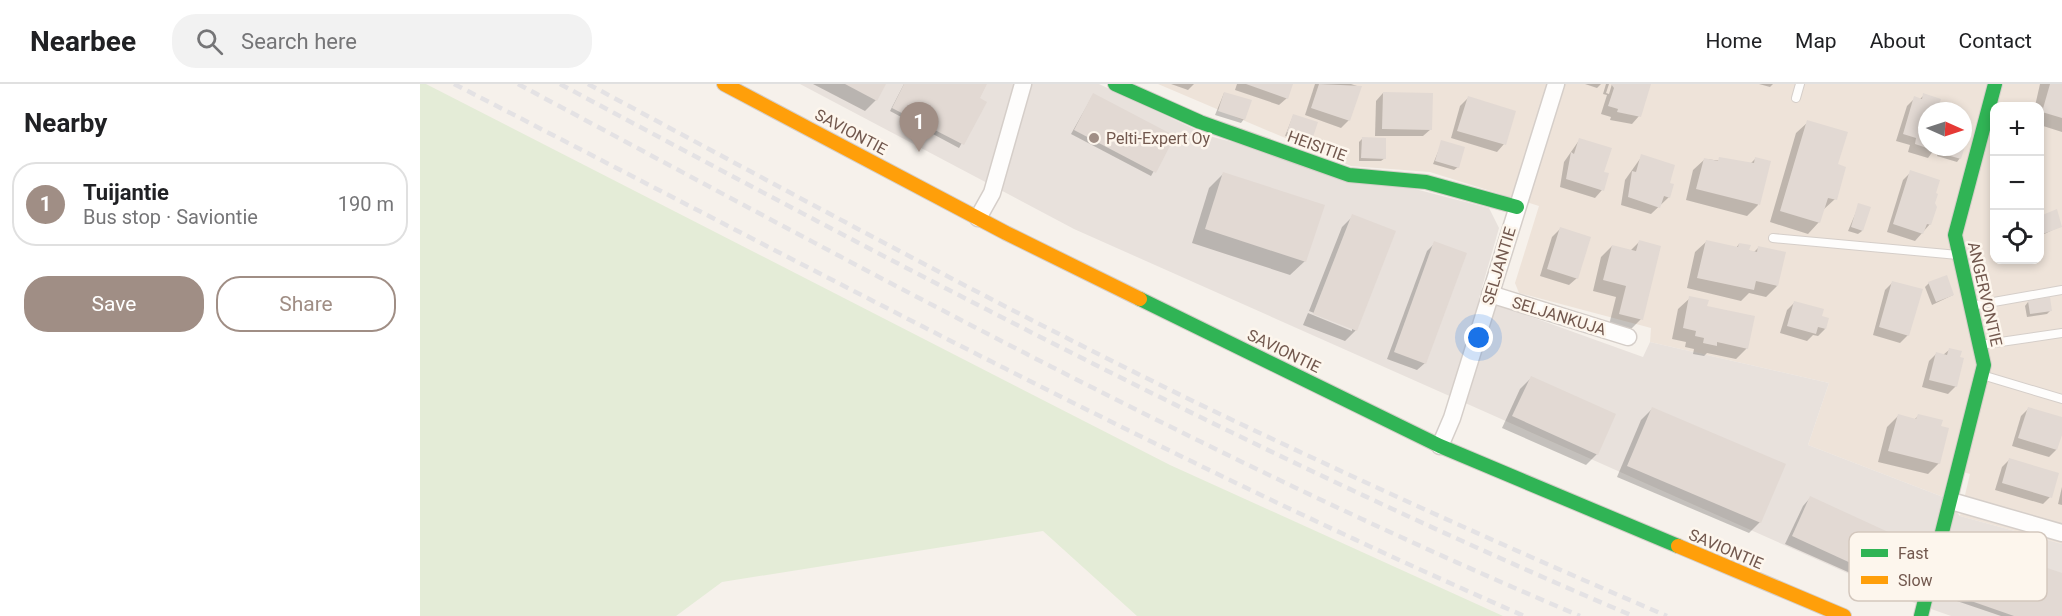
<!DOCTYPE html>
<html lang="en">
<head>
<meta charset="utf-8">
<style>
  body { margin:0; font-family:Roboto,sans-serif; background:#f2f2f2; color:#202124 }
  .controls { position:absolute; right:18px; top:18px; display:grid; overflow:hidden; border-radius:12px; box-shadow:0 3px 9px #0003 }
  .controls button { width:54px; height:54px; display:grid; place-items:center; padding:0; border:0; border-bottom:2px solid #e0e0e0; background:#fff; color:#202124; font:30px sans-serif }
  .compass { position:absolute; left:1498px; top:18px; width:54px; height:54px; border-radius:50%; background:#fff; box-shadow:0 3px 9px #0003; rotate:93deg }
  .you { position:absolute; left:1059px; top:254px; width:21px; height:21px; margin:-15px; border:4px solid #fff; border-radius:50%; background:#1a73e8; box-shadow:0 0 0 9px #1a73e833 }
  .badge { display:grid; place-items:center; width:39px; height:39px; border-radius:50%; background:#a08e85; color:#fff; font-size:20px; font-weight:700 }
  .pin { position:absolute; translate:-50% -50px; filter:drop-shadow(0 2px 3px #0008) }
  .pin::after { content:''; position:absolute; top:32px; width:21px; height:18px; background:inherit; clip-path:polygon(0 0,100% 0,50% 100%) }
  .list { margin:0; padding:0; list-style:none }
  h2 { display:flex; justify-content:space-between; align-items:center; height:78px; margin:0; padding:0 24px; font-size:26px }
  h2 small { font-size:20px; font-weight:400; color:#757577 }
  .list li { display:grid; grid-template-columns:39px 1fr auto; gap:18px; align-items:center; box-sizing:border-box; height:84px; margin:0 12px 12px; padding:0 12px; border:2px solid #e0e0e0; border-radius:24px }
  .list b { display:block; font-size:22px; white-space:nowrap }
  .list p { margin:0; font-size:20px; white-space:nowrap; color:#757577 }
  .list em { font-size:20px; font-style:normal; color:#757577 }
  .actions { display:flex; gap:12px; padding:18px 24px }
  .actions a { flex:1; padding:14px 0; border:2px solid #a08e85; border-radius:24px; text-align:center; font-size:21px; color:#a08e85 }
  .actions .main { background:#a08e85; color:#fff }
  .icon { flex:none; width:33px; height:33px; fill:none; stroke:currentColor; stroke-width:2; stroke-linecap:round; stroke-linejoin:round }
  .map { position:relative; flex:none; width:1642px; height:532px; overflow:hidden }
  header { display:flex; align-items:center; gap:36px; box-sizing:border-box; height:84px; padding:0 30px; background:#fff; border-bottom:2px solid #e0e0e0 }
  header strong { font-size:28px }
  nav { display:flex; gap:33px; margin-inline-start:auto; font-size:21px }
  .search { width:420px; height:54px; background:#f2f2f2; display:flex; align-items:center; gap:15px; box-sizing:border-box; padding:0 21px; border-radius:24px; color:#757577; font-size:22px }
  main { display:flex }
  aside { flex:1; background:#fff }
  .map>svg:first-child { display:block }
</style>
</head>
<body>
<header>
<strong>Nearbee</strong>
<div class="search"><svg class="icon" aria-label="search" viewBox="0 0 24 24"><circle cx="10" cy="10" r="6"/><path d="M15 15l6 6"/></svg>Search here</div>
<nav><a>Home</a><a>Map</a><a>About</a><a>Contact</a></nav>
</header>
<main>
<aside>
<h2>Nearby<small></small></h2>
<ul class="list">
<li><span class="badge">1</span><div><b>Tuijantie</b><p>Bus stop · Saviontie</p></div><em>190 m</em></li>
</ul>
<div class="actions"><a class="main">Save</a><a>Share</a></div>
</aside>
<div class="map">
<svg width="1642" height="532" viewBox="0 0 1642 532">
  <rect width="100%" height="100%" fill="#f6f1eb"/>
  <path fill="#eee3d9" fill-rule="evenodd" d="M738,0H1642V460L1540,432L1550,390L1530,384L1523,413L1388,361L1409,299L1230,258L1231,244L1099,209L1095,199L1119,122L1010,88L931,82ZM1574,22H1620V176H1574ZM1507,27H1543V63H1507Z"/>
  <path fill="#e8e1dc" d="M380,0H679L789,52L1069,124L1079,144L1059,214L1223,273L1230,258L1409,299L1388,361L1523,413L1540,432L1642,460V532H1531L1497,520L654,145Z"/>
  <path fill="#e4ecd7" d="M0,0H6L750,381L1083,532H717L623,447L302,498L256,532H0Z"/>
  <g fill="#0003">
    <path d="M393,0H464L456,16L445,27Z"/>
    <path d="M484,0H565L558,15L565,18L539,64L470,27Z"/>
    <path d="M751,0H774L768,6Z"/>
    <path d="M817,0H872L867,14L859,21L815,6Z"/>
    <path d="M895,0H931L940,3L929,36L921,44L885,31Z"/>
    <path d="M1165,0H1181L1177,4Z"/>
    <path d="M1186,0H1189L1186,9L1189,10L1192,0H1230L1219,32L1212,40L1190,36L1191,33L1181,30L1187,11L1183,10Z"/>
    <path d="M1339,0H1353L1350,3Z"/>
    <path d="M1620,0H1642V48L1620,41V22H1615Z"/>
    <path d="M804,9L824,35L821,39L795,31Z"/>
    <path d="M963,9L1011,45L1003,52H955L956,17Z"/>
    <path d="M673,11L753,53L731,92L651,50Z"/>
    <path d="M1504,11L1523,27H1507V63H1516L1508,74L1488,68L1490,61L1476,57L1487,22L1495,14L1499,16Z"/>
    <path d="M1048,14L1084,60L1077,68L1031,54L1040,22Z"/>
    <path d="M873,32L891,56L887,59L865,52Z"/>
    <path d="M1388,38L1416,81L1415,115L1403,126L1399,138L1388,150L1350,138L1376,49Z"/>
    <path d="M942,55L965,74L961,77H939V58Z"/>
    <path d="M1160,55L1182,89V106L1175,114L1140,103L1144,78Z"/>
    <path d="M1543,55L1546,56L1540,74L1537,78L1517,72L1520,63H1543Z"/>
    <path d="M1022,58L1038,83L1034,86L1013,80Z"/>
    <path d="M1222,72L1248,99L1249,113L1231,130L1201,121L1205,96Z"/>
    <path d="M1336,74L1338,121L1327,132L1266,116L1273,86L1285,75L1330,80Z"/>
    <path d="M1491,88L1510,140L1495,157L1467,148L1483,96Z"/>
    <path d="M804,89L885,177L870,191L772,159L789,104Z"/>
    <path d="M1439,121L1442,147L1438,150L1428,147Z"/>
    <path d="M1636,127L1641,142L1620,152V133Z"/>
    <path d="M933,132L936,246L925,257L883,241L888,229L932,247V244L889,227L922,143Z"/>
    <path d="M1140,145L1157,194L1149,201L1120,192L1132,153Z"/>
    <path d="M1220,157L1221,235L1210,246L1189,241L1196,213L1173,207L1181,173L1192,162L1210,167Z"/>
    <path d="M1287,157L1316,164L1319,160L1333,169L1338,164L1357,202L1346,213L1329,209L1321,217L1267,204L1275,168Z"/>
    <path d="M1015,159L1005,279L997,286L967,275L1007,167Z"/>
    <path d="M1473,198L1488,251L1480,259L1453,251L1465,206Z"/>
    <path d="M1509,199L1533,211L1512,221L1505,203Z"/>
    <path d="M1270,214L1286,223L1327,264L1316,275L1287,269L1284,272L1273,270L1274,265L1265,263L1266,258L1252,255L1258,225Z"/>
    <path d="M1608,218L1631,226L1627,230L1607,233L1605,222Z"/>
    <path d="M1374,219L1400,233L1405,245L1398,252L1393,251L1387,257L1360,249L1367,226Z"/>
    <path d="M1529,266L1536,302L1528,310L1502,303L1509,277L1516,270L1523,271Z"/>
    <path d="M1111,294L1177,370L1166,381L1082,344L1100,305Z"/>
    <path d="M1609,324L1642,335L1636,366L1629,373L1592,362L1601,332Z"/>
    <path d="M1232,325L1340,438L1329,449L1197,393L1221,336Z"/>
    <path d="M1499,331L1519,343V379L1508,390L1458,378L1467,343L1478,332L1494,336Z"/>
    <path d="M1589,376L1630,413L1623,420L1575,406L1582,383Z"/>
    <path d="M1642,403V421L1638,420Z"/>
    <path d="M1390,414L1471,497L1464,504L1365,460L1383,422Z"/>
    <path d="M1549,459L1642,490V532H1581L1528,514Z"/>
  </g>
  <g fill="#e2d9d3">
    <path d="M425,0H466L457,17Z"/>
    <path d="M484,0H567L560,14L567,18L544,61L472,24Z"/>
    <path d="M826,0H873L868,15Z"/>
    <path d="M899,0L942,2L930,37L891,24Z"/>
    <path d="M1191,0H1231L1221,33L1197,28L1198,25L1188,22L1194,4Z"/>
    <path d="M1630,0H1642V34L1622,28Z"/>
    <path d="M804,8L832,16L825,36L798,27Z"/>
    <path d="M963,8L1013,9L1012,46L962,45Z"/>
    <path d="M673,9L755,52L736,89L654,46Z"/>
    <path d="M1503,9L1521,15L1519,22L1526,24L1525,27H1507V63H1518L1516,67L1495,60L1496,54L1483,50L1494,12L1502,15Z"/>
    <path d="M1048,12L1096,27L1086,61L1037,47Z"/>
    <path d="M873,30L898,38L892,56L867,48Z"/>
    <path d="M1387,36L1428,48L1418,80L1426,83L1417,116L1408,114L1400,139L1360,127Z"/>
    <path d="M942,53L966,54V75L941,74Z"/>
    <path d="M1543,53L1547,55L1541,75L1520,69L1521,63H1543Z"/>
    <path d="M1159,54L1192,64L1184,88L1189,89L1184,107L1146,95L1151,68L1154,70Z"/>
    <path d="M1021,56L1045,63L1039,84L1015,77Z"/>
    <path d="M1221,70L1255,81L1250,99L1254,100L1250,114L1244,112L1240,124L1208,113L1212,87L1216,88Z"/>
    <path d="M1299,73L1334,79L1335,73L1351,77L1340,121L1276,105L1284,74L1298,77Z"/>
    <path d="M1490,86L1520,96L1516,109L1518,110L1515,119L1517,123L1511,141L1507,140L1503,150L1473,140Z"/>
    <path d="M803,88L905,121L886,178L785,145Z"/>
    <path d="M1438,119L1451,123L1443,147L1431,143Z"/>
    <path d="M1637,125L1642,143L1620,151V132Z"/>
    <path d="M932,130L976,147L937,247L893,230Z"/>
    <path d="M1140,143L1171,153L1158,195L1127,185Z"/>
    <path d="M1219,156L1241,162L1223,236L1199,230L1206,202L1183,196L1192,161L1216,167Z"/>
    <path d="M1286,156L1318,163L1319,159L1331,161L1329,166L1337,168L1338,162L1366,168L1358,202L1336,197L1334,206L1277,194Z"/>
    <path d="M1014,157L1047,169L1006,280L974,268Z"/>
    <path d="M1527,191L1534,211L1516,218L1508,198Z"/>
    <path d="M1472,197L1503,205L1489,252L1459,243Z"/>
    <path d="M1269,212L1289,216L1287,222L1335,232L1328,265L1297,258V262L1283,259L1284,254L1275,252L1276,247L1263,244Z"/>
    <path d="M1630,213L1632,227L1610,230L1608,217Z"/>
    <path d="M1374,217L1404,225L1402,232L1409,234L1406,245L1398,243L1396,250L1367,242Z"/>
    <path d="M1529,264L1542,267L1540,273L1544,274L1537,303L1509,296L1516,268L1527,271Z"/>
    <path d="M1111,292L1196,330L1178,371L1092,332Z"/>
    <path d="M1232,323L1366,380L1341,439L1207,382Z"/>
    <path d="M1608,323L1642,333V351L1637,366L1598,354Z"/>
    <path d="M1478,330L1496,335L1498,330L1523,336L1521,342L1529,344L1520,380L1468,367Z"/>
    <path d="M1589,374L1639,389L1632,414L1582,399Z"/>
    <path d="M1390,412L1490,458L1472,498L1372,452Z"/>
    <path d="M1549,457L1642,489V532H1594L1531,510Z"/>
  </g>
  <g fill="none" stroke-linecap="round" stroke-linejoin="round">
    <defs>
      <g id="lane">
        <path d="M1376,14L1380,0"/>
        <path d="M1353,154L1538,171"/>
        <path d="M1551,222L1642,206"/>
        <path d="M1560,261L1642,249"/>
        <path d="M1562,291L1642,315"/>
      </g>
      <g id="street">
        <path d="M558,134L572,109L603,0"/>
        <path d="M1070,210L1208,253"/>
        <path d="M1020,362L1032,334L1136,0"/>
        <path d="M1531,417L1642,449"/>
      </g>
      <g id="fast">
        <path d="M695,0L780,38L929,91L1006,98L1097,123"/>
        <path d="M720,215L1020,362L1258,462"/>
        <path d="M1501,532L1564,281L1535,151L1575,0"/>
      </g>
      <g id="slow">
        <path d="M304,0L586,149L720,215"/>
        <path d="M1258,462L1424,532"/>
      </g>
    </defs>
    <use href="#lane" stroke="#d5cec9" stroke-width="10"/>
    <use href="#street" stroke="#d5cec9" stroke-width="19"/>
    <use href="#fast" stroke="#d5cec8" stroke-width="16"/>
    <use href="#slow" stroke="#d5cec8" stroke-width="16"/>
    <use href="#lane" stroke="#fefdfc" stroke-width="8"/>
    <use href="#street" stroke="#fefdfc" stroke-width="16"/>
    <use href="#fast" stroke="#30b455" stroke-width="14"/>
    <use href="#slow" stroke="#ff9f0a" stroke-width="14"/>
    <g stroke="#e4e2e4" stroke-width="4.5" stroke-dasharray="9 6" stroke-linecap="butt">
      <path d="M34,0C388,182 739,372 1104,532"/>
      <path d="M98,0C447,187 795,378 1160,532"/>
      <path d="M140,0C492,189 845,376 1213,532"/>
      <path d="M168,0C371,109 572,219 779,320C933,394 1090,465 1247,532"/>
    </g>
  </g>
  <circle fill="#a08e85" stroke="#fdf6ed" stroke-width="2" cx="674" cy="54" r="6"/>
  <g text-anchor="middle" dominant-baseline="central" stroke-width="5" stroke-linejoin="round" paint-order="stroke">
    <g font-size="16" fill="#72584e" stroke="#fdf6ed">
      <text transform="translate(431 48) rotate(28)">SAVIONTIE</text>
      <text transform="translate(897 62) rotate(20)">HEISITIE</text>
      <text transform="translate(1079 182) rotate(-73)">SELJANTIE</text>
      <text transform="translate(1565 210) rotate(77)">ANGERVONTIE</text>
      <text transform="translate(1139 232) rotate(17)">SELJANKUJA</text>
      <text transform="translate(864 267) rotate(26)">SAVIONTIE</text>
      <text transform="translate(1306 465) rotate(23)">SAVIONTIE</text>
    </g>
    <g font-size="16" fill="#72584e" stroke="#fdf6ed" text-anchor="start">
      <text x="686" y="54">Pelti-Expert Oy</text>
    </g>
  </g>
  <rect x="1429" y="448" width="198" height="69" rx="9" fill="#fdf6ed" stroke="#d3c7bd" stroke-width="1.5"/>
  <rect x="1441" y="465" width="27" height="8" fill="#30b455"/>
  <rect x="1441" y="492" width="27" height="8" fill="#ff9f0a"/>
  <g font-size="16" fill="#72584e">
    <text x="1478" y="475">Fast</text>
    <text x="1478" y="502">Slow</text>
  </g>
</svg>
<div class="controls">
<button>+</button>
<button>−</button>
<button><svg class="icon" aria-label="locate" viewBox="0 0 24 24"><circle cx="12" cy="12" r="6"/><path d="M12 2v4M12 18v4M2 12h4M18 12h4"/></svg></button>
</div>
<svg class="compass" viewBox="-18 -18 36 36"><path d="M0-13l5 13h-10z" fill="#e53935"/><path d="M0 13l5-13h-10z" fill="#757577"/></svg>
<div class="you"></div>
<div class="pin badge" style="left:499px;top:68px">1</div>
</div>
</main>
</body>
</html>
